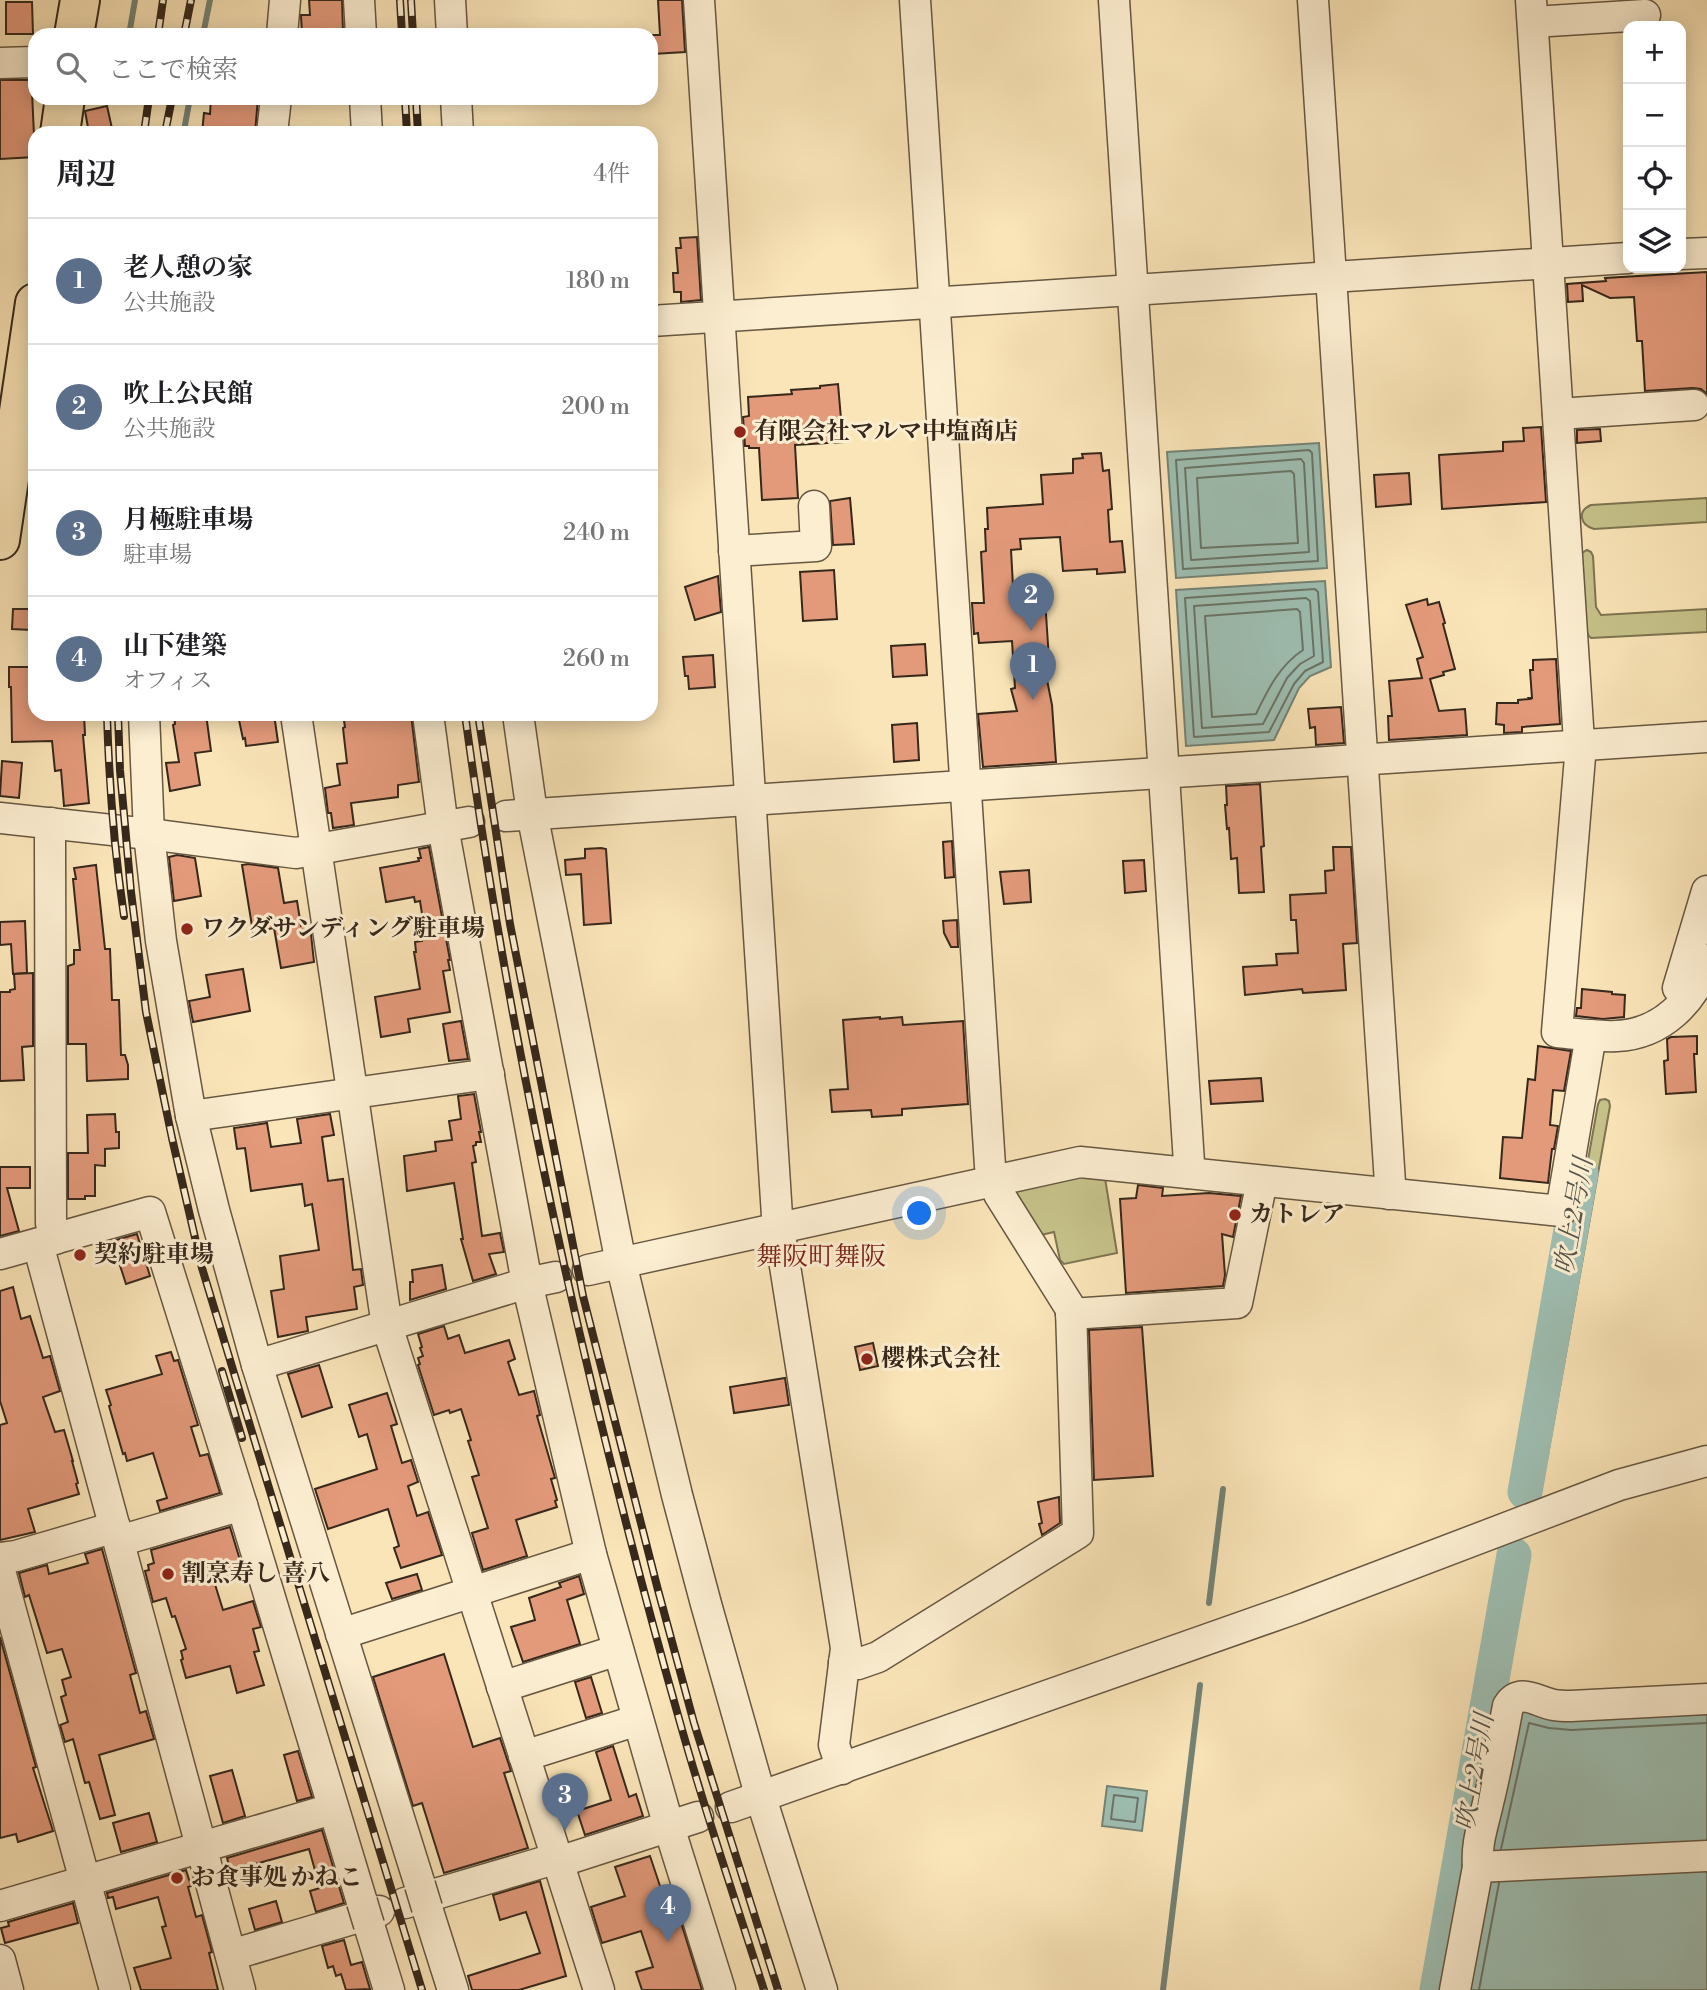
<!DOCTYPE html>
<html lang="ja">
<head>
<meta charset="utf-8">
<style>
  body { margin:0; font-family:"Libre Bodoni","Noto Serif JP",serif; background:#f2f2f2; color:#202124 }
  .controls { position:absolute; right:21px; top:21px; display:grid; overflow:hidden; border-radius:14px; box-shadow:0 4px 18px #0003 }
  .controls button { width:63px; height:63px; display:grid; place-items:center; padding:0; border:0; border-bottom:2px solid #e0e0e0; background:#fff; color:#202124; font:35px sans-serif }
  .you { position:absolute; left:920px; top:1214px; width:24px; height:24px; margin:-18px; border:5px solid #fff; border-radius:50%; background:#1a73e8; box-shadow:0 0 0 10px #1a73e833 }
  .badge { display:grid; place-items:center; width:46px; height:46px; border-radius:50%; background:#2563eb; color:#fff; font-size:23px; font-weight:700 }
  .pin { position:absolute; translate:-50% -58px; filter:drop-shadow(0 2px 4px #0008) }
  .pin::after { content:''; position:absolute; top:37px; width:24px; height:21px; background:inherit; clip-path:polygon(0 0,100% 0,50% 100%) }
  .list { margin:0; padding:0; list-style:none }
  h2 { display:flex; justify-content:space-between; align-items:center; height:91px; margin:0; padding:0 28px; font-size:30px }
  h2 small { font-size:23px; font-weight:400; color:#757577 }
  .list li { display:grid; grid-template-columns:46px 1fr auto; gap:21px; align-items:center; box-sizing:border-box; height:126px; padding:0 28px; border-top:2px solid #e0e0e0 }
  .list b { display:block; font-size:26px; white-space:nowrap }
  .list p { margin:0; font-size:23px; white-space:nowrap; color:#757577 }
  .list em { font-size:23px; font-style:normal; color:#757577 }
  .icon { flex:none; width:38px; height:38px; fill:none; stroke:currentColor; stroke-width:2; stroke-linecap:round; stroke-linejoin:round }
  .map { position:relative; flex:none; width:1707px; height:1990px; overflow:hidden }
  .search { position:absolute; background:#fff; box-shadow:0 4px 18px #0003; left:28px; top:28px; width:630px; height:77px; display:flex; align-items:center; gap:18px; box-sizing:border-box; padding:0 24px; border-radius:21px; color:#757577; font-size:26px }
  .panel { position:absolute; background:#fff; box-shadow:0 4px 18px #0003; left:28px; top:126px; width:630px; height:595px; border-radius:21px }
  .map>svg:first-child { display:block }
</style>
</head>
<body>
<div class="map">
<svg width="1707" height="1990" viewBox="0 0 1707 1990">
  <rect width="100%" height="100%" fill="#fae5b8"/>
  <filter id="stains"><feTurbulence type="fractalNoise" baseFrequency=".00286" numOctaves="4"/><feColorMatrix values="0 0 0 0 .2 0 0 0 0 .09 0 0 0 0 .02 0 0 0 .5 -.17"/></filter>
  <radialGradient id="worn" r=".72"><stop offset=".6" stop-color="#630" stop-opacity="0"/><stop offset="1" stop-color="#630" stop-opacity=".3"/></radialGradient>
  <g fill="#c6c28a" stroke="#7e7552" stroke-width="2">
    <path d="M1707,498V522L1594,529C1580,525 1577,511 1591,505Z"/>
    <path d="M1587,550L1591,552L1593,556L1596,607L1601,615L1707,609V632L1591,638L1588,635L1586,629L1581,557L1582,553Z"/>
    <path d="M1605,1099L1609,1101L1610,1106L1547,1460L1545,1464L1540,1465L1536,1462L1535,1457L1598,1104L1600,1100Z"/>
    <path d="M1080,1176L1105,1178L1117,1253L1064,1264L1060,1260L1054,1232L1036,1236L1008,1191Z"/>
  </g>
  <g fill="#9ebfb3" stroke="#748376" stroke-width="2">
    <path d="M1319,443L1327,568L1176,578L1167,452Z"/>
    <path d="M1325,581L1331,667L1310,676L1299,688L1274,740L1186,746L1176,590Z"/>
    <path d="M1707,1696V1990H1452L1505,1704Z"/>
    <path d="M1107,1786L1147,1791L1142,1831L1102,1826Z"/>
  </g>
  <g fill="none" stroke-linecap="round" stroke-linejoin="round">
    <g stroke="#6a7467" stroke-width="2">
      <path d="M1309,450L1312,453L1318,561L1183,569L1176,460Z"/>
      <path d="M1301,459L1304,463L1309,552L1191,560L1185,468Z"/>
      <path d="M1291,471L1294,474L1298,543L1201,548L1197,478Z"/>
      <path d="M1315,589L1318,592L1323,662L1305,671L1294,684L1269,732L1194,737L1185,598Z"/>
      <path d="M1306,598L1310,601L1314,656L1300,664L1287,678L1263,724L1202,728L1194,606Z"/>
      <path d="M1297,609L1300,612L1303,650C1280,665 1268,689 1256,714L1212,717L1205,616Z"/>
      <path d="M1114,1795L1138,1798L1135,1822L1111,1819Z"/>
      <path d="M1501,1849L1529,1723L1549,1728L1571,1730L1707,1723"/>
      <path d="M1479,1990L1499,1883"/>
    </g>
    <g stroke="#748376" stroke-width="6">
      <path d="M129,35L135,0"/>
      <path d="M203,35L210,0"/>
      <path d="M185,125L190,98"/>
      <path d="M1209,1603L1223,1489"/>
      <path d="M1163,1990L1200,1685"/>
    </g>
    <g stroke="#9ebfb3" stroke-width="35">
      <path d="M1525,1492L1581,1173"/>
      <path d="M1437,1990L1514,1555"/>
    </g>
  </g>
  <g fill="#e39a7b" stroke="#36281b" stroke-width="2">
    <path d="M309,0H342L343,33L302,35L301,15H310Z"/>
    <path d="M658,0H682L685,52L653,54L651,35H660Z"/>
    <path d="M6,2H32L33,34H6Z"/>
    <path d="M0,80H35V91L32,92L35,157L0,159Z"/>
    <path d="M211,98H258L255,133H202L204,113L210,114Z"/>
    <path d="M107,106L113,133H89L85,111Z"/>
    <path d="M697,237L701,300L681,302V292H674L673,273H678L676,248H681L680,238Z"/>
    <path d="M1707,272V394L1701,389L1693,388L1645,391L1642,341H1637L1634,297L1610,298L1582,285L1583,301L1568,302L1567,284L1606,281L1605,278Z"/>
    <path d="M838,384L843,442L795,445L798,498L762,500L759,448H749V446H745L743,417L749,416L748,397L792,394L791,390L820,388V386Z"/>
    <path d="M1541,427L1546,502L1442,509L1439,455L1503,451V442L1524,441L1523,428Z"/>
    <path d="M1600,429L1601,441L1577,443V430Z"/>
    <path d="M1101,453L1103,471L1109,470L1112,509L1108,510L1110,542L1122,541L1125,572L1097,574V569L1063,571L1060,537L1020,539L1021,549L1011,550L1013,586H1017L1018,601L1045,599L1050,675H1046L1052,705L1056,762L983,767L978,714L1017,711L1011,689L1015,688L1012,641L979,643L978,633L974,634L972,603H984L981,552L986,551L985,529H988L987,508L1043,504L1041,475L1073,473V459L1083,458L1082,454Z"/>
    <path d="M1409,473L1411,504L1376,507L1374,475Z"/>
    <path d="M850,498L854,544L833,545L830,501Z"/>
    <path d="M834,570L837,619L803,621L800,572Z"/>
    <path d="M718,576L721,612L695,620L685,587Z"/>
    <path d="M1427,599L1428,605L1439,602L1445,623L1443,624L1455,669L1443,672L1444,675L1430,679L1439,711L1465,709L1467,735L1389,740L1388,716H1392L1389,681L1422,678L1417,659L1423,657L1406,605Z"/>
    <path d="M13,609H32L31,630L12,629Z"/>
    <path d="M925,644L927,675L893,677L891,646Z"/>
    <path d="M713,655L715,687L689,689L688,676H685L683,657Z"/>
    <path d="M1556,659L1560,724L1522,727V732L1504,733V725L1496,724L1497,703H1518V700L1530,699L1529,698H1532L1530,670H1533V660Z"/>
    <path d="M9,667H35V714H84L85,735H83L89,803L64,806L61,770L55,771L52,741L12,742L11,687H9Z"/>
    <path d="M1341,707L1344,743L1316,745L1315,727L1310,728L1308,709Z"/>
    <path d="M174,714H206L211,751L195,753L200,785L170,791L166,763L179,762L173,725L175,724Z"/>
    <path d="M241,714H274L278,742L246,746L245,738L243,739L239,720L242,719Z"/>
    <path d="M343,714H411L419,782L398,785V797L351,803L354,825L333,828L331,813H328L325,788L340,785L337,764L347,763L343,728L345,727Z"/>
    <path d="M917,723L919,760L894,762L892,725Z"/>
    <path d="M2,761L22,763L19,798L0,796Z"/>
    <path d="M1260,784L1264,846L1261,847L1264,892L1239,893L1237,858L1231,859L1229,828L1227,829L1225,805H1227L1226,786Z"/>
    <path d="M952,841L954,877L945,878L943,842Z"/>
    <path d="M429,847L450,960H448L450,970L443,971L450,1012L408,1019L410,1032L381,1037L375,997L420,989L414,952H416L415,942L422,941L421,934L425,933L420,901L415,902L414,897L386,902L380,868L419,861L418,858H421L419,849Z"/>
    <path d="M1333,847H1351L1357,943L1343,944L1346,990L1303,993L1302,989L1245,995L1243,967L1277,965L1276,954L1298,953L1296,920H1291L1290,895L1326,893L1325,871L1334,870Z"/>
    <path d="M601,848L606,849L611,923L584,925L581,874L566,875L565,860L585,858V849Z"/>
    <path d="M177,855L195,858L201,896L174,901L169,857Z"/>
    <path d="M1144,860L1146,891L1125,893L1123,861Z"/>
    <path d="M248,864L278,868L284,903L297,901L301,926L310,925L314,962L281,968L274,928L253,932L242,865Z"/>
    <path d="M96,865L105,949H110L112,1000H119L121,1055H125L128,1065V1079L87,1081L86,1044H68V966L74,964V950H80L73,879H76L74,868Z"/>
    <path d="M1029,870L1031,902L1004,904L1000,872Z"/>
    <path d="M957,920L958,947H951L944,933L943,921Z"/>
    <path d="M25,921L27,973L13,974L11,944L0,945V922Z"/>
    <path d="M243,969L250,1011L193,1022L189,1001L210,997L206,975Z"/>
    <path d="M33,973V1046L22,1047L24,1080L0,1081V992H10V990L15,989L14,974Z"/>
    <path d="M1582,989L1612,992V994L1625,995L1624,1017L1603,1019L1576,1016L1577,1008H1581Z"/>
    <path d="M880,1017V1019L902,1017L903,1025L963,1021L968,1104L902,1109V1115L872,1117L871,1110L832,1112L830,1090L848,1089L843,1020Z"/>
    <path d="M461,1021L468,1059L449,1061L443,1024Z"/>
    <path d="M1697,1036V1054H1694L1696,1092L1666,1094L1664,1061L1668,1060L1667,1039L1671,1037Z"/>
    <path d="M1538,1046L1571,1051L1564,1091L1553,1090L1550,1125L1558,1126L1554,1149H1552L1548,1183L1500,1178L1503,1137L1522,1138L1528,1079L1535,1080Z"/>
    <path d="M1261,1078L1263,1101L1211,1104L1209,1081Z"/>
    <path d="M474,1094L481,1132H479L481,1142H476V1145L473,1146L476,1162L472,1163L482,1236L500,1233L504,1252L489,1254L496,1274L473,1281L461,1239H463L454,1183L407,1191L404,1156L436,1151L435,1142L452,1140L449,1121L461,1119L458,1096Z"/>
    <path d="M115,1114L116,1132H119V1148L105,1149V1166L95,1165V1196H85V1199H68V1153H88L87,1115Z"/>
    <path d="M330,1114L334,1135L322,1137L328,1181L343,1179L353,1270L361,1269L363,1285L354,1287L357,1309L306,1317L308,1331L278,1337L271,1291L284,1289L280,1256L319,1250L312,1204L305,1206L302,1184L251,1191L245,1148L237,1149L234,1128L267,1123L271,1147L301,1143L297,1119Z"/>
    <path d="M0,1167H30V1188H7L19,1231L0,1236Z"/>
    <path d="M1138,1185L1163,1188L1162,1196L1209,1193L1241,1196L1233,1237L1222,1234L1225,1275L1223,1286L1126,1293L1120,1199L1136,1198Z"/>
    <path d="M137,1234L150,1276L126,1284L112,1241Z"/>
    <path d="M442,1265L446,1289L410,1300V1282H413L412,1270Z"/>
    <path d="M13,1287L21,1319L30,1316L43,1358L50,1356L60,1391L43,1397L55,1432L64,1430L73,1461H72L78,1483L76,1484L79,1494L28,1509L35,1532L0,1540V1425L7,1423L0,1401V1291Z"/>
    <path d="M444,1326L448,1339L459,1335L465,1353L509,1340L515,1359L508,1362L519,1395L534,1391L540,1415L537,1416L555,1478L551,1479L557,1500L555,1501L557,1507L516,1520L527,1556L483,1570L472,1533L488,1528L472,1477L479,1475L468,1441L471,1440L461,1409L450,1413L449,1410L434,1415L418,1365L420,1364L418,1358L423,1356L420,1348L422,1347L418,1334Z"/>
    <path d="M1142,1327L1153,1476L1094,1480L1089,1330Z"/>
    <path d="M873,1343L878,1366L860,1370L855,1347Z"/>
    <path d="M171,1352L174,1361L178,1360L198,1425L191,1427L200,1456L208,1454L220,1493L160,1511L157,1501L167,1498L153,1453L127,1461L125,1453L123,1454L109,1406L111,1405L106,1390L162,1374L156,1356Z"/>
    <path d="M319,1365L332,1407L302,1417L288,1374Z"/>
    <path d="M785,1378L789,1405L734,1413L730,1387Z"/>
    <path d="M387,1393L397,1424L391,1426L402,1463L411,1460L418,1482L408,1486L417,1516L428,1512L442,1555L401,1568L394,1548L399,1546L388,1509L328,1529L315,1489L377,1469L367,1434L359,1437L349,1405Z"/>
    <path d="M1059,1497L1060,1523L1042,1535L1039,1524L1042,1523L1038,1502Z"/>
    <path d="M230,1527L243,1570L213,1578L223,1610L253,1601L261,1627L253,1629L259,1651L254,1652L264,1685L237,1693L230,1666L186,1678L181,1660L183,1659L181,1651L186,1649L175,1616L172,1617L166,1598L153,1602L145,1571L149,1570L148,1565L154,1563L151,1550Z"/>
    <path d="M102,1549L136,1673L130,1675L140,1713L146,1711L154,1739L99,1755L115,1815L100,1819L89,1782L85,1783L73,1739L65,1742L60,1725L68,1722L61,1697L66,1695L62,1680L71,1677L62,1649L47,1653L29,1595L25,1597L19,1573L47,1565L49,1574L88,1563L85,1554Z"/>
    <path d="M417,1574L422,1590L392,1599L386,1583Z"/>
    <path d="M579,1576L584,1594L567,1600L580,1644L523,1662L511,1627L535,1620L529,1598L561,1587L559,1583Z"/>
    <path d="M0,1637L36,1767L33,1768L53,1831L18,1842L16,1834L0,1838Z"/>
    <path d="M444,1654L473,1747L500,1738L511,1771L504,1773L528,1848L444,1873L422,1803L413,1806L373,1677Z"/>
    <path d="M591,1677L602,1713L586,1718L575,1682Z"/>
    <path d="M613,1746L629,1797L636,1794L643,1816L585,1835L577,1811L611,1800L596,1752Z"/>
    <path d="M298,1751L312,1797L297,1801L284,1755Z"/>
    <path d="M232,1770L245,1816L223,1823L210,1776Z"/>
    <path d="M149,1813L157,1842L121,1852L113,1823Z"/>
    <path d="M322,1830L344,1903L316,1912L310,1891L320,1888L309,1849L234,1870L233,1868L230,1869L227,1858Z"/>
    <path d="M650,1856L671,1919L679,1916L702,1990H642L636,1972L653,1967L641,1931L602,1943L591,1907L625,1896L615,1867Z"/>
    <path d="M186,1870L191,1886L188,1887L196,1917L202,1915L212,1952L209,1953L218,1990H141L134,1968L171,1958L162,1927L166,1926L158,1897L116,1909L113,1897L108,1898L107,1893Z"/>
    <path d="M540,1881L566,1976L519,1990H472L468,1976L540,1953L526,1912L500,1920L493,1895Z"/>
    <path d="M276,1901L282,1922L255,1930L249,1909Z"/>
    <path d="M73,1903L78,1923L5,1943L1,1928L9,1926L8,1922Z"/>
    <path d="M344,1940L351,1965L362,1962L370,1989L346,1990L341,1974L336,1976L333,1966L328,1968L322,1946Z"/>
  </g>
  <g fill="none" stroke-linecap="round" stroke-linejoin="round">
    <defs>
      <g id="minor">
        <path d="M359,0L361,35"/>
        <path d="M450,0L452,35"/>
        <path d="M699,0L777,1216L846,1648L834,1745L842,1769"/>
        <path d="M1114,0L1189,1163L1188,1173"/>
        <path d="M1313,0L1390,1183L1389,1194"/>
        <path d="M1531,0L1580,757L1557,1032C1577,1034 1597,1037 1617,1036C1661,1034 1695,1001 1707,960"/>
        <path d="M1533,22L1645,15"/>
        <path d="M282,35L285,0"/>
        <path d="M0,63L35,62"/>
        <path d="M365,98L367,133"/>
        <path d="M456,98L458,133"/>
        <path d="M272,133L276,98"/>
        <path d="M1681,254L1707,253"/>
        <path d="M651,321L1628,258"/>
        <path d="M1558,414L1694,405"/>
        <path d="M734,551L816,546L814,506"/>
        <path d="M144,714L149,834L161,941L191,1116L214,1210L257,1365L420,1885"/>
        <path d="M296,714L387,1326L599,1990"/>
        <path d="M428,714L443,827L527,1283L591,1554L669,1827L720,1990"/>
        <path d="M518,714L532,813L621,1263L677,1495L706,1604L761,1798L822,1990"/>
        <path d="M506,816L1707,737"/>
        <path d="M0,818L149,834L296,853L469,822"/>
        <path d="M51,823L50,840L51,1223L55,1239"/>
        <path d="M1678,988L1707,891"/>
        <path d="M191,1116L489,1074"/>
        <path d="M38,1244L240,1990"/>
        <path d="M0,1254L150,1212L242,1505L362,1902"/>
        <path d="M588,1270L1080,1162L1561,1211L1591,1035"/>
        <path d="M1071,1314L1237,1303L1262,1181"/>
        <path d="M257,1365L527,1283L556,1277"/>
        <path d="M119,1541L242,1505"/>
        <path d="M0,1558L16,1556L115,1527"/>
        <path d="M0,1571L115,1990"/>
        <path d="M341,1634L591,1554"/>
        <path d="M844,1662L858,1664L878,1657L1078,1533L1071,1309L999,1194L990,1166L915,0"/>
        <path d="M502,1687L618,1650"/>
        <path d="M524,1756L638,1720"/>
        <path d="M731,1807L1296,1608L1619,1485L1707,1461"/>
        <path d="M1478,1867C1476,1843 1483,1826 1488,1803C1496,1771 1502,1738 1508,1706C1520,1687 1537,1702 1554,1705C1559,1706 1565,1706 1571,1706L1707,1699"/>
        <path d="M405,1903L544,1862L571,1858L698,1817"/>
        <path d="M0,1906L332,1809"/>
        <path d="M427,1908L453,1990"/>
        <path d="M369,1925L389,1990"/>
        <path d="M231,1955L379,1911"/>
        <path d="M0,1960L8,1990"/>
        <path d="M1455,1990L1478,1867L1707,1856"/>
      </g>
      <g id="highway">
        <path d="M74,35L80,0"/>
        <path d="M60,133L65,98"/>
        <path d="M0,540L35,303"/>
      </g>
    </defs>
    <use href="#minor" stroke="#675742" stroke-width="33"/>
    <use href="#highway" stroke="#36281b" stroke-width="42"/>
    <use href="#minor" stroke="#fceed1" stroke-width="30"/>
    <use href="#highway" stroke="#fae5b8" stroke-width="38"/>
    <defs>
      <g id="rail">
        <path d="M400,0L402,35"/>
        <path d="M411,0L413,35"/>
        <path d="M158,35L163,0"/>
        <path d="M184,35L191,0"/>
        <path d="M405,98L407,133"/>
        <path d="M416,98L418,133"/>
        <path d="M144,133L149,98"/>
        <path d="M165,133L172,98"/>
        <path d="M107,714C109,782 114,849 124,916"/>
        <path d="M118,714L120,770L131,892L146,1012L172,1138L202,1268L422,1990"/>
        <path d="M465,714C511,1056 587,1394 681,1726C706,1815 736,1902 764,1990"/>
        <path d="M478,714L510,924L583,1296L658,1590L694,1723L778,1990"/>
        <path d="M222,1371L242,1438"/>
      </g>
    </defs>
    <use href="#rail" stroke="#36281b" stroke-width="8"/>
    <use href="#rail" stroke="#fceed1" stroke-width="5" stroke-dasharray="16" stroke-linecap="butt"/>
    <defs>
      <g id="minor-bridge">
        <path d="M420,1885L427,1908"/>
        <path d="M362,1902L369,1925"/>
      </g>
    </defs>
    <use href="#minor-bridge" stroke="#675742" stroke-width="33" stroke-linecap="butt"/>
    <use href="#minor-bridge" stroke="#fceed1" stroke-width="30"/>
  </g>
  <g fill="#8f2418" stroke="#fceed1" stroke-width="2.5">
    <circle cx="740" cy="432" r="7"/>
    <circle cx="187" cy="929" r="7"/>
    <circle cx="1235" cy="1215" r="7"/>
    <circle cx="80" cy="1255" r="7"/>
    <circle cx="867" cy="1359" r="7"/>
    <circle cx="168" cy="1574" r="7"/>
    <circle cx="177" cy="1878" r="7"/>
  </g>
  <g text-anchor="middle" dominant-baseline="central" stroke-width="6" stroke-linejoin="round" paint-order="stroke">
    <g font-size="24" font-weight="bold" fill="#36281b" stroke="#fceed1" text-anchor="start">
      <text x="754" y="432">有限会社マルマ中塩商店</text>
      <text x="201" y="929">ワクダサンディング駐車場</text>
      <text x="1249" y="1215">カトレア</text>
      <text x="94" y="1255">契約駐車場</text>
      <text x="881" y="1359">櫻株式会社</text>
      <text x="182" y="1574">割烹寿し 喜八</text>
      <text x="191" y="1878">お食事処 かねこ</text>
    </g>
    <g font-size="26" font-style="italic" fill="#555549" stroke="#fceed1">
      <text transform="translate(1574 1216) rotate(-80)">吹上2号川</text>
      <text transform="translate(1475 1772) rotate(-80)">吹上2号川</text>
    </g>
    <g font-size="26" fill="#7a1f14" stroke="#fceed1">
      <text x="821" y="1257">舞阪町舞阪</text>
    </g>
  </g>
  <rect width="100%" height="100%" filter="url(#stains)"/>
  <rect width="100%" height="100%" fill="url(#worn)"/>
</svg>
<div class="controls">
<button>+</button>
<button>−</button>
<button><svg class="icon" aria-label="locate" viewBox="0 0 24 24"><circle cx="12" cy="12" r="6"/><path d="M12 2v4M12 18v4M2 12h4M18 12h4"/></svg></button>
<button><svg class="icon" aria-label="layers" viewBox="0 0 24 24"><path d="M12 4l9 5-9 5-9-5zM3 14l9 5 9-5"/></svg></button>
</div>
<div class="you"></div>
<div class="pin badge" style="left:1033px;top:700px;background:#5c6f8a">1</div>
<div class="pin badge" style="left:1031px;top:631px;background:#5c6f8a">2</div>
<div class="pin badge" style="left:565px;top:1831px;background:#5c6f8a">3</div>
<div class="pin badge" style="left:668px;top:1942px;background:#5c6f8a">4</div>
<div class="search"><svg class="icon" aria-label="search" viewBox="0 0 24 24"><circle cx="10" cy="10" r="6"/><path d="M15 15l6 6"/></svg>ここで検索</div>
<section class="panel">
<h2>周辺<small>4件</small></h2>
<ul class="list">
<li><span class="badge" style="background:#5c6f8a">1</span><div><b>老人憩の家</b><p>公共施設</p></div><em>180 m</em></li>
<li><span class="badge" style="background:#5c6f8a">2</span><div><b>吹上公民館</b><p>公共施設</p></div><em>200 m</em></li>
<li><span class="badge" style="background:#5c6f8a">3</span><div><b>月極駐車場</b><p>駐車場</p></div><em>240 m</em></li>
<li><span class="badge" style="background:#5c6f8a">4</span><div><b>山下建築</b><p>オフィス</p></div><em>260 m</em></li>
</ul>
</section>
</div>
</body>
</html>
